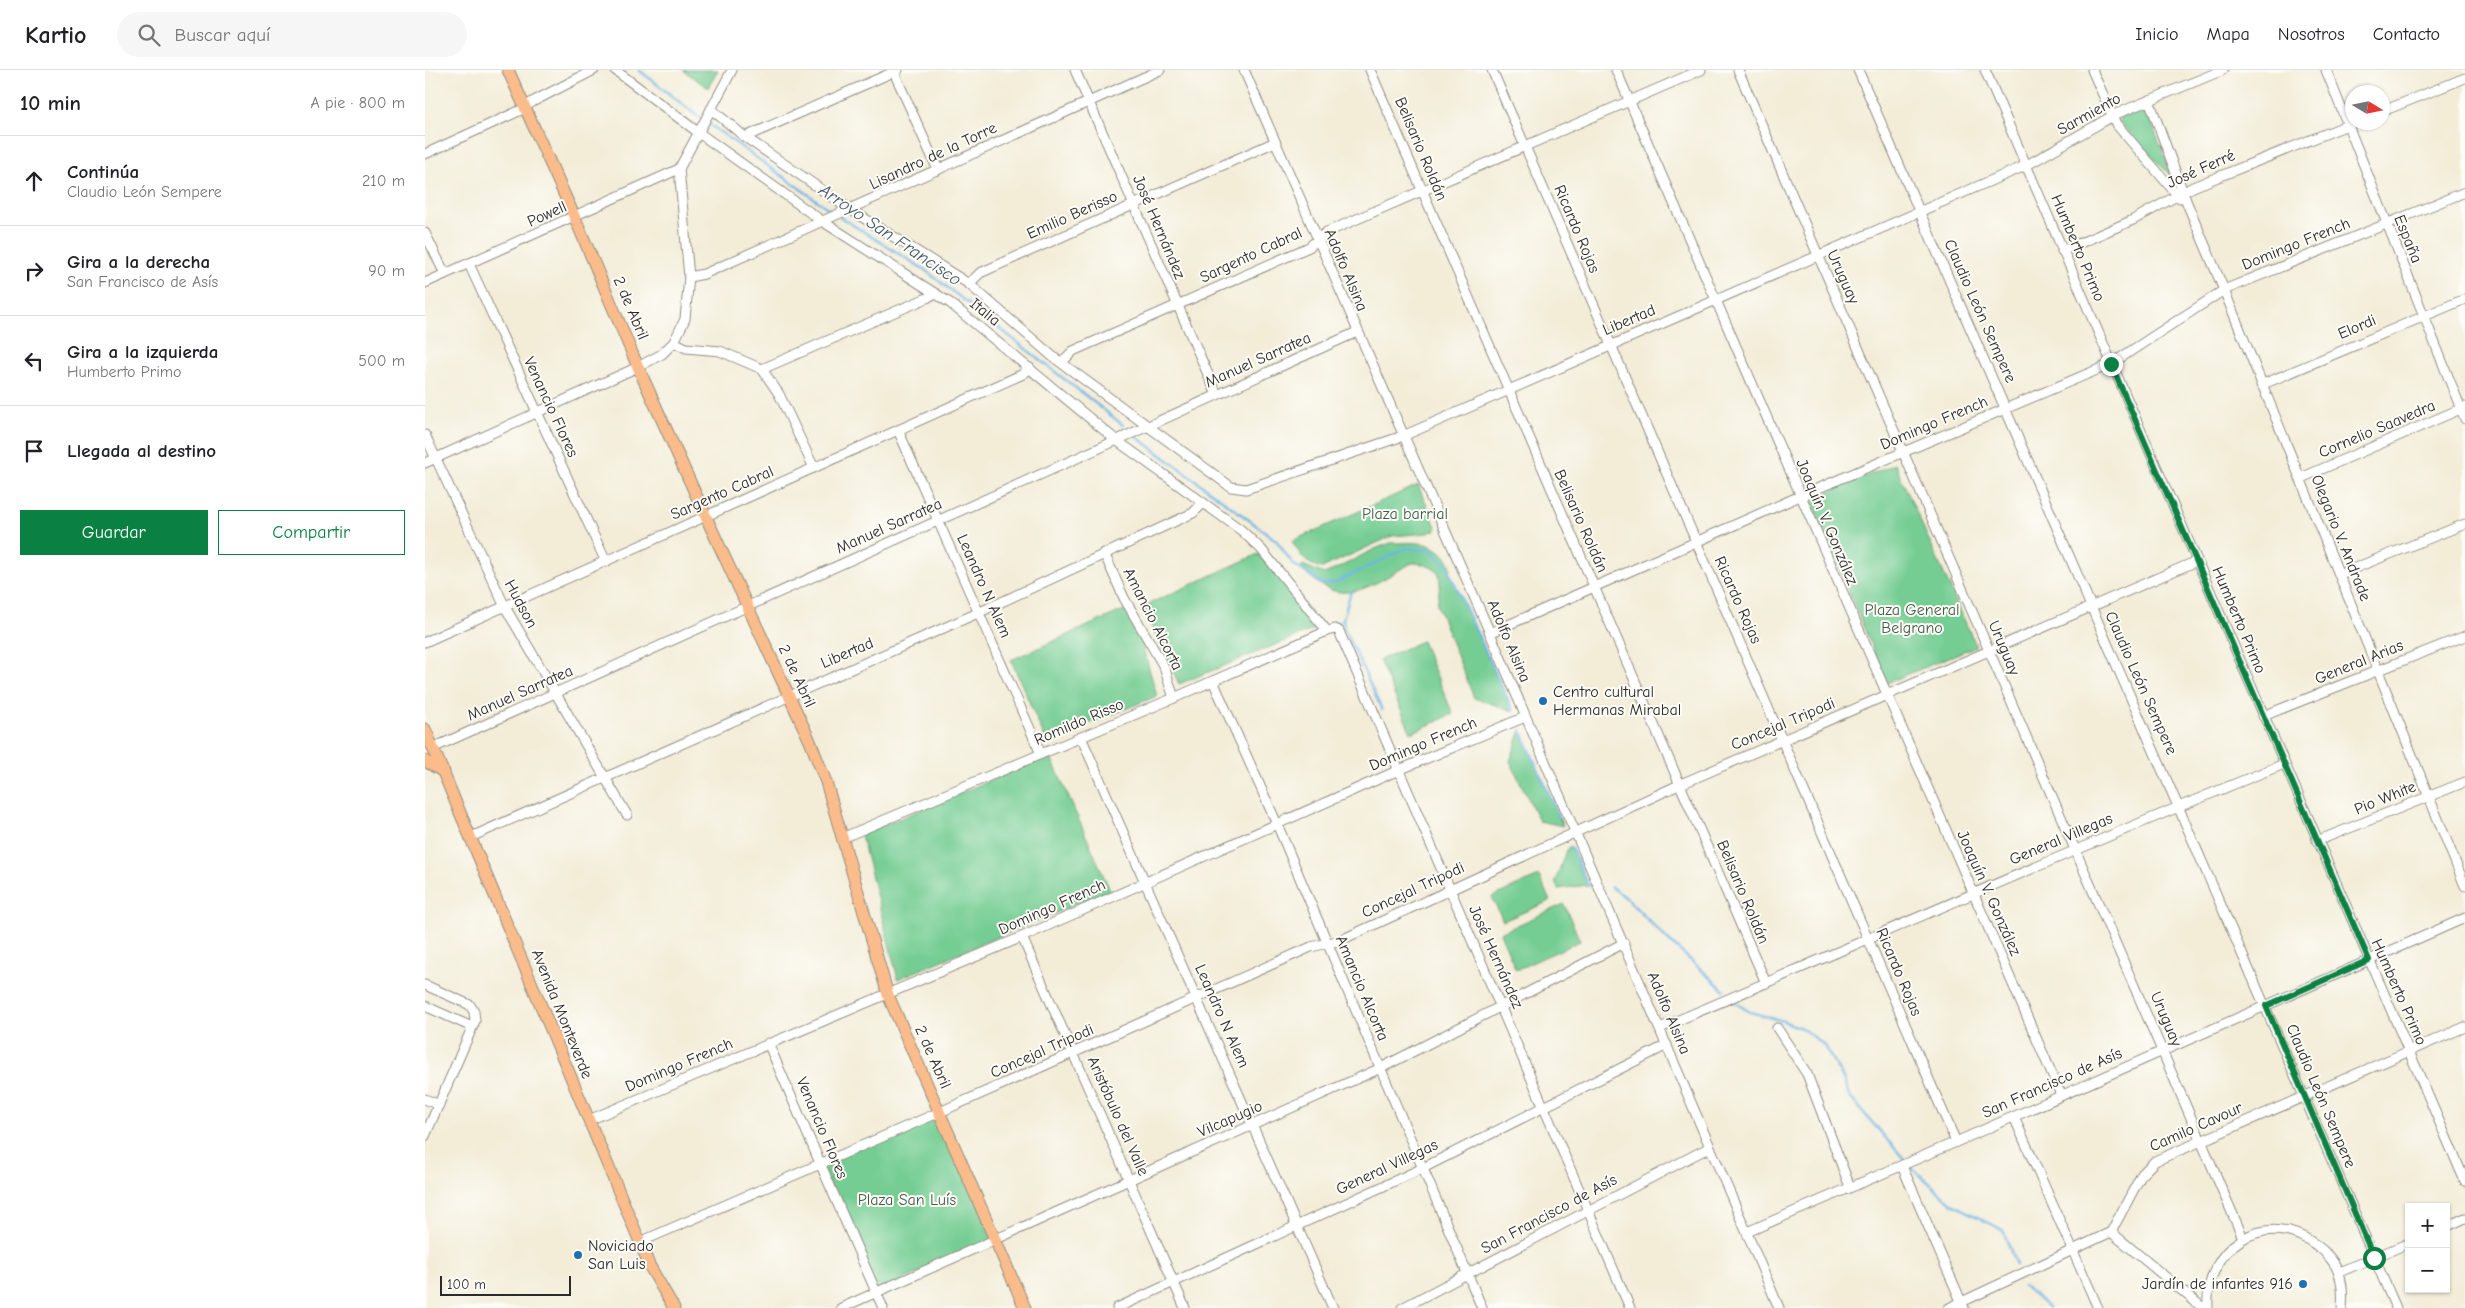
<!DOCTYPE html>
<html lang="es">
<head>
<meta charset="utf-8">
<style>
  body { margin:0; font-family:"Comic Neue",sans-serif; background:#f6f6f6; color:#202124 }
  .controls { position:absolute; right:15px; bottom:15px; display:grid; overflow:hidden; border-radius:0px; box-shadow:0 1px 4px #0004 }
  .controls button { width:45px; height:45px; display:grid; place-items:center; padding:0; border:0; border-bottom:1px solid #e0e0e0; background:#fff; color:#202124; font:25px sans-serif }
  .compass { position:absolute; left:1920px; top:15px; width:45px; height:45px; border-radius:50%; background:#fff; box-shadow:0 1px 4px #0004; rotate:100deg }
  .scale { position:absolute; left:15px; bottom:12px; width:131px; box-sizing:border-box; padding-left:5px; border:2px solid #2b2b2b; border-top:0; font-size:14px; line-height:18px; white-space:nowrap; color:#2b2b2b; -webkit-text-stroke:4px #fdfcf7; paint-order:stroke }
  .stop { position:absolute; width:15px; height:15px; margin:-11px; border:4px solid #0b8043; border-radius:50%; background:#fff }
  .stop.end { background:#0b8043; border-color:#fff; box-shadow:0 1px 5px #0008 }
  .list { margin:0; padding:0; list-style:none }
  h2 { display:flex; justify-content:space-between; align-items:center; height:65px; margin:0; padding:0 20px; font-size:21px }
  h2 small { font-size:16px; font-weight:400; color:#757577 }
  .list li { display:grid; grid-template-columns:32px 1fr auto; gap:15px; align-items:center; box-sizing:border-box; height:90px; padding:0 20px; border-top:1px solid #e0e0e0 }
  .list b { display:block; font-size:19px; white-space:nowrap }
  .list p { margin:0; font-size:16px; white-space:nowrap; color:#757577 }
  .list em { font-size:16px; font-style:normal; color:#757577 }
  .actions { display:flex; gap:10px; padding:15px 20px }
  .actions a { flex:1; padding:11px 0; border:1px solid #0b8043; border-radius:0px; text-align:center; font-size:18px; color:#0b8043 }
  .actions .main { background:#0b8043; color:#fff }
  .icon { flex:none; width:28px; height:28px; fill:none; stroke:currentColor; stroke-width:2; stroke-linecap:round; stroke-linejoin:round }
  .map { position:relative; flex:none; width:2040px; height:1238px; overflow:hidden }
  header { display:flex; align-items:center; gap:30px; box-sizing:border-box; height:70px; padding:0 25px; background:#fff; border-bottom:1px solid #e0e0e0 }
  header strong { font-size:24px }
  nav { display:flex; gap:28px; margin-inline-start:auto; font-size:18px }
  .search { width:350px; height:45px; background:#f6f6f6; display:flex; align-items:center; gap:12px; box-sizing:border-box; padding:0 18px; border-radius:28px; color:#757577; font-size:19px }
  main { display:flex }
  aside { flex:1; background:#fff }
  .map>svg:first-child { display:block }
</style>
</head>
<body>
<header>
<strong>Kartio</strong>
<div class="search"><svg class="icon" aria-label="search" viewBox="0 0 24 24"><circle cx="10" cy="10" r="6"/><path d="M15 15l6 6"/></svg>Buscar aquí</div>
<nav><a>Inicio</a><a>Mapa</a><a>Nosotros</a><a>Contacto</a></nav>
</header>
<main>
<aside>
<h2>10 min<small>A pie · 800 m</small></h2>
<ul class="list">
<li><svg class="icon" aria-label="ahead" viewBox="0 0 24 24"><path d="M12 20V5M6 11l6-6 6 6"/></svg><div><b>Continúa</b><p>Claudio León Sempere</p></div><em>210 m</em></li>
<li><svg class="icon" aria-label="right" viewBox="0 0 24 24"><path d="M7 20v-9h11M14 6l5 5-5 5"/></svg><div><b>Gira a la derecha</b><p>San Francisco de Asís</p></div><em>90 m</em></li>
<li><svg class="icon" aria-label="left" viewBox="0 0 24 24"><path d="M17 20v-9H6M10 6l-5 5 5 5"/></svg><div><b>Gira a la izquierda</b><p>Humberto Primo</p></div><em>500 m</em></li>
<li><svg class="icon" aria-label="arrive" viewBox="0 0 24 24"><path d="M6 21V4h12l-3 4 3 4H6"/></svg><div><b>Llegada al destino</b></div></li>
</ul>
<div class="actions"><a class="main">Guardar</a><a>Compartir</a></div>
</aside>
<div class="map">
<svg width="2040" height="1238" viewBox="0 0 2040 1238">
  <rect width="100%" height="100%" fill="#fdfcf7"/>
  <filter id="ink" filterUnits="userSpaceOnUse"><feTurbulence type="fractalNoise" baseFrequency=".02" numOctaves="2"/><feDisplacementMap in="SourceGraphic" scale="10" xChannelSelector="R" yChannelSelector="G"/><feConvolveMatrix kernelMatrix="1 2 1 2 8 2 1 2 1" color-interpolation-filters="sRGB"/></filter>
  <filter id="wash" filterUnits="userSpaceOnUse"><feTurbulence type="fractalNoise" baseFrequency=".0096" numOctaves="4" result="noise"/><feDisplacementMap in="SourceGraphic" scale="20" xChannelSelector="R" yChannelSelector="G"/><feGaussianBlur stdDeviation="1.12" result="paint"/><feColorMatrix in="noise" values="0 0 0 0 0 0 0 0 0 0 0 0 0 0 0 0 0 1.4 0 .05"/><feComposite in="paint" operator="in"/></filter>
  <g filter="url(#wash)">
    <rect width="100%" height="100%" fill="#f3edd8"/>
    <g fill="#74cd93" stroke="#507c5f">
      <path d="M258,0H293L283,18Z"/>
      <path d="M1720,36L1748,108L1694,52L1695,46Z"/>
      <path d="M1470,394L1551,576L1462,613L1385,430Z"/>
      <path d="M993,415L1012,459L1003,463L967,466L897,498C880,494 876,486 867,471Z"/>
      <path d="M966,473C989,473 1006,469 1022,488C1025,493 1027,498 1025,503L1088,641L1049,628L1012,535L1015,515L1014,503C1006,496 998,493 987,493C962,505 930,533 901,518C892,513 883,505 875,499L878,495L899,504C923,495 942,480 966,473Z"/>
      <path d="M833,484L885,541L889,553L895,557L754,614L717,537Z"/>
      <path d="M701,539L715,567L732,626L621,671L586,590Z"/>
      <path d="M997,571L1028,644L986,663L954,590Z"/>
      <path d="M1096,660L1134,747L1138,756L1114,751L1085,691Z"/>
      <path d="M625,685L685,820L473,909L436,765Z"/>
      <path d="M1146,777L1163,815L1133,819L1130,812L1141,780Z"/>
      <path d="M1114,806L1125,831L1078,851L1067,827Z"/>
      <path d="M1139,834L1155,871L1091,900L1075,863Z"/>
      <path d="M515,1042L570,1170L451,1222L395,1094Z"/>
    </g>
    <g fill="none" stroke-linecap="round" stroke-linejoin="round">
      <g stroke="#6eb4e5" stroke-width="2.5">
        <path d="M214,0L270,44L408,142"/>
        <path d="M415,147L500,200L698,355"/>
        <path d="M712,367L851,470L868,494L896,513L908,514L981,478L1006,480L1021,495L1088,641"/>
        <path d="M918,549L919,558L957,640"/>
        <path d="M908,555L918,549L926,521"/>
        <path d="M1096,660L1134,747"/>
        <path d="M1146,777L1163,815H1166"/>
        <path d="M1186,817L1199,826L1245,872L1299,920"/>
        <path d="M1309,932L1325,942L1358,951L1376,958L1398,974L1418,1008L1424,1026L1480,1090"/>
        <path d="M1484,1095L1529,1135L1578,1160L1591,1195"/>
        <path d="M1598,1216L1624,1238"/>
      </g>
    </g>
  </g>
  <g filter="url(#ink)">
    <g fill="none" stroke-linecap="round" stroke-linejoin="round">
      <defs>
        <g id="minor">
          <path d="M190,0L274,63L397,151L525,233L691,370L816,460L836,479L902,561"/>
          <path d="M468,0L513,100"/>
          <path d="M650,0L792,325"/>
          <path d="M819,0L1065,563L1354,1238"/>
          <path d="M945,0L1341,913"/>
          <path d="M1067,0L1531,1072"/>
          <path d="M1191,0L1636,1025"/>
          <path d="M1313,0L1818,1168"/>
          <path d="M1433,0L1971,1238"/>
          <path d="M1560,0L2040,1111"/>
          <path d="M1667,0L1691,54L1755,128"/>
          <path d="M1901,0L2040,349"/>
          <path d="M1724,30L1762,133L1799,220L2040,816"/>
          <path d="M286,39L320,67L426,140L544,214L627,286L806,417L821,419L978,366L1602,95L1691,44L1798,0"/>
          <path d="M1958,41L2040,8"/>
          <path d="M320,67L473,0"/>
          <path d="M0,84L94,41L109,31L169,0"/>
          <path d="M0,163L20,204"/>
          <path d="M1637,181L1708,150L1768,117L1930,52"/>
          <path d="M44,194L181,492"/>
          <path d="M264,207L279,204L735,0"/>
          <path d="M0,213L254,99"/>
          <path d="M544,214L555,203L850,72"/>
          <path d="M249,272L261,278L295,281L337,299L354,324L389,398"/>
          <path d="M637,292L648,281L884,177L902,162L1276,0"/>
          <path d="M337,299L502,228L510,223"/>
          <path d="M1836,315L2040,229"/>
          <path d="M473,360L616,684"/>
          <path d="M0,365L80,537L202,745"/>
          <path d="M0,393L213,297L237,284L249,272L260,249L264,207L254,99L307,0"/>
          <path d="M1876,408L2040,337"/>
          <path d="M679,483L699,528L739,597L749,628"/>
          <path d="M1915,504L2040,454"/>
          <path d="M1065,563L1375,426L1686,294L1799,220L2040,122"/>
          <path d="M0,572L598,304L605,298"/>
          <path d="M788,611L852,754L1057,1238"/>
          <path d="M1838,646L2040,566"/>
          <path d="M656,667L908,1238"/>
          <path d="M8,678L932,262"/>
          <path d="M46,767L555,542L768,443L778,433"/>
          <path d="M417,768L749,628L902,561L910,559L914,561L1205,1238"/>
          <path d="M1892,771L2040,712"/>
          <path d="M597,867L760,1238"/>
          <path d="M0,915L45,935L49,942L50,951L0,1066"/>
          <path d="M0,936L47,957"/>
          <path d="M1235,958C1443,870 1649,778 1859,694"/>
          <path d="M1352,958L1382,1004L1425,1117"/>
          <path d="M343,973L458,1238"/>
          <path d="M0,1029L14,1035"/>
          <path d="M1589,1047L1673,1238"/>
          <path d="M164,1050L597,867L974,700L1100,647"/>
          <path d="M1477,1096L1539,1238"/>
          <path d="M2021,1157L2040,1148"/>
          <path d="M1322,1162L1531,1072L2040,848"/>
          <path d="M1686,1162L1778,1238"/>
          <path d="M215,1172L515,1042L886,877L916,870L1256,714L1772,491"/>
          <path d="M1914,1202L1984,1173"/>
          <path d="M416,1238L956,998L1199,873"/>
          <path d="M692,1238L998,1098L1242,975"/>
          <path d="M977,1238L1285,1077"/>
          <path d="M1524,1238L1686,1162L1717,1104L1730,1091L2040,957"/>
          <path d="M1783,1238C1779,1178 1840,1137 1891,1175C1900,1181 1911,1193 1914,1204C1918,1215 1918,1226 1917,1238"/>
        </g>
        <g id="major">
          <path d="M83,0L150,148L213,297L281,447L385,671L401,712L463,925L600,1238"/>
          <path d="M0,659L215,1172L224,1195L249,1238"/>
          <path d="M0,691L19,702"/>
        </g>
      </defs>
      <use href="#minor" stroke="#8f8c82" stroke-width="11"/>
      <use href="#major" stroke="#8f8c82" stroke-width="13"/>
      <use href="#minor" stroke="#fff" stroke-width="9"/>
      <use href="#major" stroke="#fabc8b" stroke-width="11"/>
    </g>
  </g>
  <g fill="none" stroke-linecap="round" stroke-linejoin="round" filter="url(#ink)">
    <path stroke="#0b8043" stroke-width="6" d="M1686,294L1944,890L1841,936L1949,1188"/>
  </g>
  <g fill="#1f6fb2" stroke="#fdfcf7" stroke-width="2">
    <circle cx="1118" cy="631" r="5"/>
    <circle cx="153" cy="1185" r="5"/>
    <circle cx="1878" cy="1214" r="5"/>
  </g>
  <g text-anchor="middle" dominant-baseline="central" stroke-width="4" stroke-linejoin="round" paint-order="stroke">
    <g font-size="16" fill="#2b2b2b" stroke="#fdfcf7">
      <text transform="translate(1664 44) rotate(-29)">Sarmiento</text>
      <text transform="translate(996 79) rotate(67)">Belisario Roldán</text>
      <text transform="translate(508 86) rotate(-25)">Lisandro de la Torre</text>
      <text transform="translate(1776 99) rotate(-24)">José Ferré</text>
      <text transform="translate(122 144) rotate(-24)">Powell</text>
      <text transform="translate(647 145) rotate(-24)">Emilio Berisso</text>
      <text transform="translate(734 157) rotate(67)">José Hernández</text>
      <text transform="translate(1152 159) rotate(67)">Ricardo Rojas</text>
      <text transform="translate(1983 169) rotate(68)">España</text>
      <text transform="translate(1871 174) rotate(-22)">Domingo French</text>
      <text transform="translate(1653 178) rotate(67)">Humberto Primo</text>
      <text transform="translate(826 185) rotate(-25)">Sargento Cabral</text>
      <text transform="translate(921 200) rotate(67)">Adolfo Alsina</text>
      <text transform="translate(1418 207) rotate(66)">Uruguay</text>
      <text transform="translate(206 238) rotate(67)">2 de Abril</text>
      <text transform="translate(1555 241) rotate(66)">Claudio León Sempere</text>
      <text transform="translate(560 242) rotate(39)">Italia</text>
      <text transform="translate(1204 250) rotate(-23)">Libertad</text>
      <text transform="translate(1932 257) rotate(-23)">Elordi</text>
      <text transform="translate(833 290) rotate(-24)">Manuel Sarratea</text>
      <text transform="translate(126 337) rotate(65)">Venancio Flores</text>
      <text transform="translate(1509 353) rotate(-23)">Domingo French</text>
      <text transform="translate(1952 359) rotate(-23)">Cornelio Saavedra</text>
      <text transform="translate(297 423) rotate(-24)">Sargento Cabral</text>
      <text transform="translate(1156 451) rotate(66)">Belisario Roldán</text>
      <text transform="translate(1402 452) rotate(67)">Joaquín V. González</text>
      <text transform="translate(464 456) rotate(-24)">Manuel Sarratea</text>
      <text transform="translate(1916 468) rotate(68)">Olegario V. Andrade</text>
      <text transform="translate(559 516) rotate(66)">Leandro N Alem</text>
      <text transform="translate(1313 530) rotate(66)">Ricardo Rojas</text>
      <text transform="translate(96 534) rotate(62)">Hudson</text>
      <text transform="translate(728 549) rotate(63)">Amancio Alcorta</text>
      <text transform="translate(1814 550) rotate(67)">Humberto Primo</text>
      <text transform="translate(1084 571) rotate(67)">Adolfo Alsina</text>
      <text transform="translate(1579 578) rotate(67)">Uruguay</text>
      <text transform="translate(422 583) rotate(-23)">Libertad</text>
      <text transform="translate(1934 592) rotate(-22)">General Arias</text>
      <text transform="translate(372 606) rotate(65)">2 de Abril</text>
      <text transform="translate(1716 613) rotate(66)">Claudio León Sempere</text>
      <text transform="translate(95 623) rotate(-24)">Manuel Sarratea</text>
      <text transform="translate(654 652) rotate(-23)">Romildo Risso</text>
      <text transform="translate(1358 654) rotate(-23)">Concejal Tripodi</text>
      <text transform="translate(998 674) rotate(-23)">Domingo French</text>
      <text transform="translate(1960 728) rotate(-22)">Pio White</text>
      <text transform="translate(1636 769) rotate(-23)">General Villegas</text>
      <text transform="translate(988 820) rotate(-25)">Concejal Tripodi</text>
      <text transform="translate(1318 822) rotate(67)">Belisario Roldán</text>
      <text transform="translate(1564 823) rotate(66)">Joaquín V. González</text>
      <text transform="translate(627 837) rotate(-24)">Domingo French</text>
      <text transform="translate(1071 887) rotate(66)">José Hernández</text>
      <text transform="translate(1474 902) rotate(67)">Ricardo Rojas</text>
      <text transform="translate(937 918) rotate(67)">Amancio Alcorta</text>
      <text transform="translate(1974 922) rotate(66)">Humberto Primo</text>
      <text transform="translate(1244 943) rotate(67)">Adolfo Alsina</text>
      <text transform="translate(137 944) rotate(68)">Avenida Monteverde</text>
      <text transform="translate(797 946) rotate(66)">Leandro N Alem</text>
      <text transform="translate(1741 949) rotate(67)">Uruguay</text>
      <text transform="translate(617 981) rotate(-24)">Concejal Tripodi</text>
      <text transform="translate(508 987) rotate(66)">2 de Abril</text>
      <text transform="translate(254 995) rotate(-23)">Domingo French</text>
      <text transform="translate(1627 1013) rotate(-24)">San Francisco de Asís</text>
      <text transform="translate(1896 1026) rotate(67)">Claudio León Sempere</text>
      <text transform="translate(693 1046) rotate(66)">Aristóbulo del Valle</text>
      <text transform="translate(805 1049) rotate(-24)">Vilcapugio</text>
      <text transform="translate(1771 1057) rotate(-24)">Camilo Cavour</text>
      <text transform="translate(397 1058) rotate(67)">Venancio Flores</text>
      <text transform="translate(962 1097) rotate(-25)">General Villegas</text>
      <text transform="translate(1124 1144) rotate(-28)">San Francisco de Asís</text>
    </g>
    <g font-size="16" fill="#415c4a" stroke="#fdfcf7">
      <text x="980" y="444">Plaza barrial</text>
      <text x="1487" y="540">Plaza General<tspan x="1487" dy="18">Belgrano</tspan></text>
      <text x="482" y="1130">Plaza San Luís</text>
    </g>
    <g font-size="16" fill="#2b2b2b" stroke="#fdfcf7" text-anchor="start">
      <text x="1128" y="622">Centro cultural<tspan x="1128" dy="18">Hermanas Mirabal</tspan></text>
      <text x="163" y="1176">Noviciado<tspan x="163" dy="18">San Luis</tspan></text>
      <text x="1868" y="1214" text-anchor="end">Jardín de infantes 916</text>
    </g>
    <g font-size="18" font-style="italic" fill="#425b6c" stroke="#fdfcf7">
      <text transform="translate(465 165) rotate(34)">Arroyo San Francisco</text>
    </g>
  </g>
</svg>
<div class="controls">
<button>+</button>
<button>−</button>
</div>
<svg class="compass" viewBox="-18 -18 36 36"><path d="M0-13l5 13h-10z" fill="#e53935"/><path d="M0 13l5-13h-10z" fill="#757577"/></svg>
<div class="scale">100 m</div>
<div class="stop" style="left:1949px;top:1188px"></div>
<div class="stop end" style="left:1686px;top:294px"></div>
</div>
</main>
</body>
</html>
